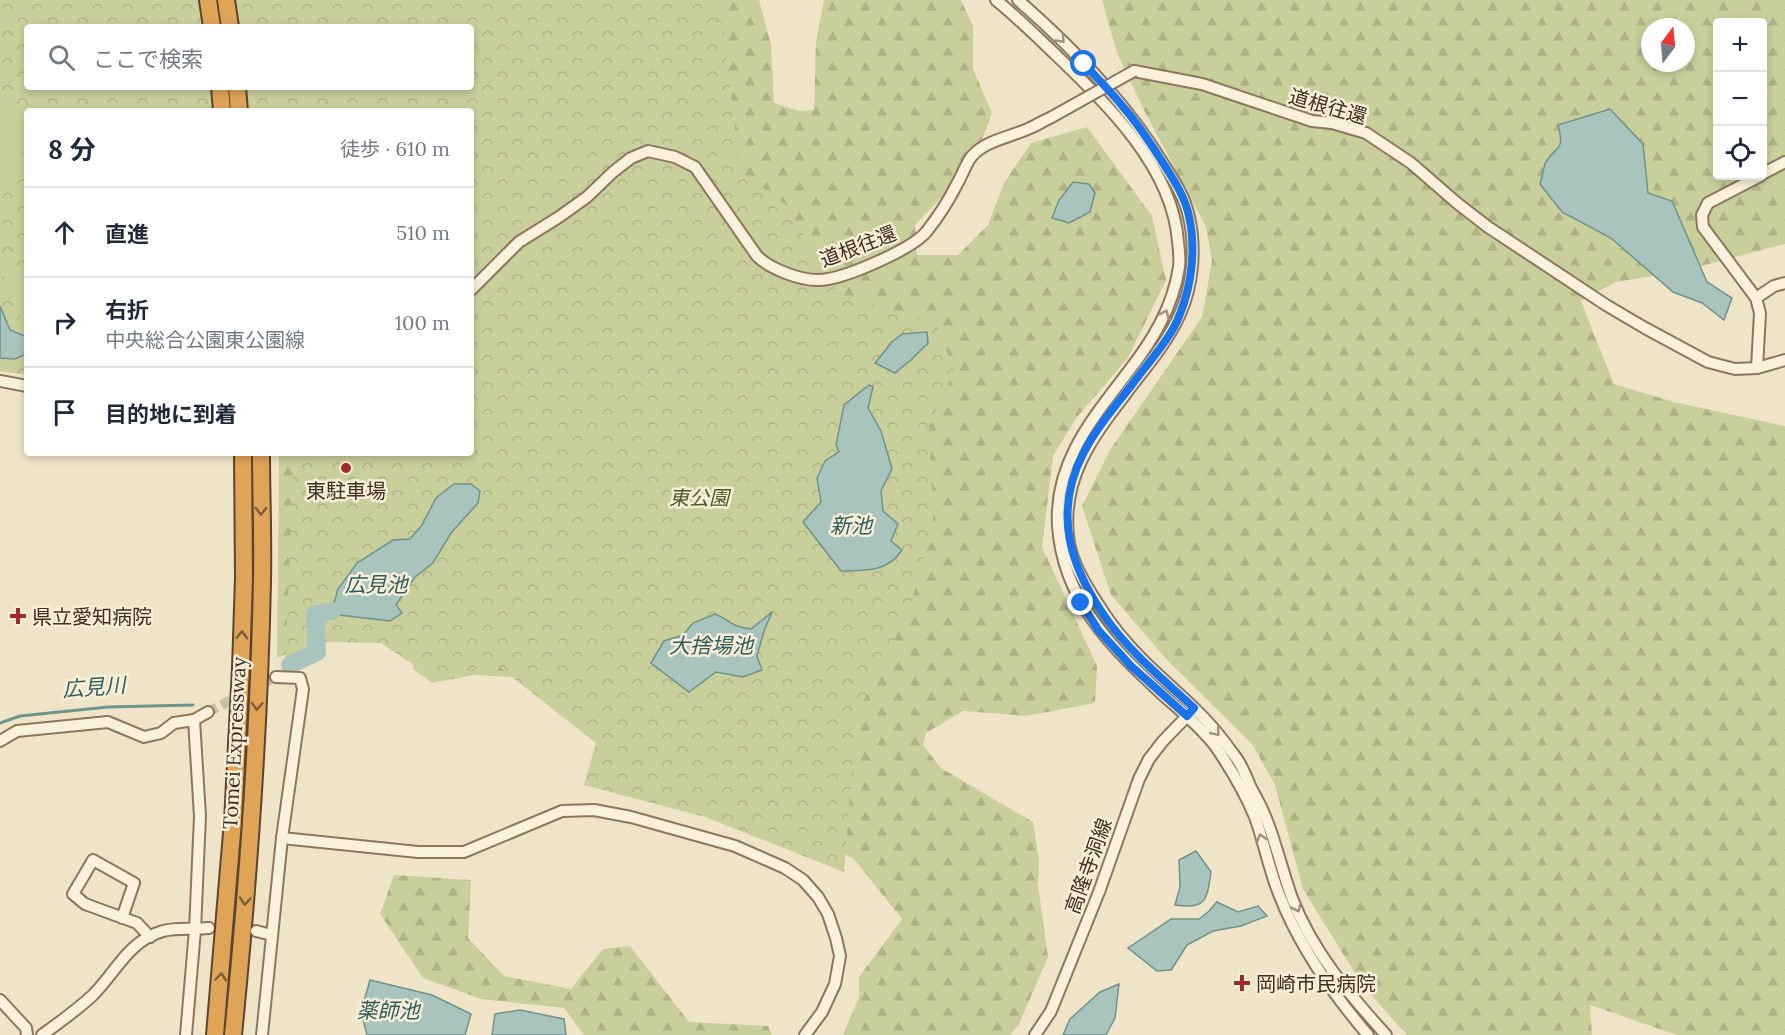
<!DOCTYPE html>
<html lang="ja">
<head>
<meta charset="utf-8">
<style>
  body { margin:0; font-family:Lora,"Noto Sans JP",serif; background:#f2f2f3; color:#1f2937 }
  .controls { position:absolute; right:18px; top:18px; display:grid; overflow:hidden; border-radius:6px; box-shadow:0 3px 9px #0003 }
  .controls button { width:54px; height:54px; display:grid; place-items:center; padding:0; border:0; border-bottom:2px solid #e0e1e3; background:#fff; color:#1f2937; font:30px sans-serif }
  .compass { position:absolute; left:1641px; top:18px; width:54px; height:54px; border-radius:50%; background:#fff; box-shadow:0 3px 9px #0003; rotate:16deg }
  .stop { position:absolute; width:18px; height:18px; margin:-14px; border:4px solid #1a73e8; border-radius:50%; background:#fff }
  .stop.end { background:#1a73e8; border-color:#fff; box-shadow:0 2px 6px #0008 }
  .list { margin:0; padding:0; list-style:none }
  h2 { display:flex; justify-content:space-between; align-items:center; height:78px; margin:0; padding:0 24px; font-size:26px }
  h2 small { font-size:20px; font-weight:400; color:#747a83 }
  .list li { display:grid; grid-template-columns:39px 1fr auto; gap:18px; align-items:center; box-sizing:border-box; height:90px; padding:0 24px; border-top:2px solid #e0e1e3 }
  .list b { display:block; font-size:22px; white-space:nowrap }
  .list p { margin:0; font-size:20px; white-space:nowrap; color:#747a83 }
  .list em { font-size:20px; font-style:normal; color:#747a83 }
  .icon { flex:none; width:33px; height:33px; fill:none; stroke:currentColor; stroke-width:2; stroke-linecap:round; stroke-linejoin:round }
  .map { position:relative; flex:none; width:1785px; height:1035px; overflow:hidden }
  .search { position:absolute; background:#fff; box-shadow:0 3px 9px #0003; left:24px; top:24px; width:450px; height:66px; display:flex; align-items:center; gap:15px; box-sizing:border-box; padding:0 21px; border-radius:6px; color:#747a83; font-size:22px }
  .panel { position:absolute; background:#fff; box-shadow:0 3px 9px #0003; left:24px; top:108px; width:450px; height:348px; border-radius:6px }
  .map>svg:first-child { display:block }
</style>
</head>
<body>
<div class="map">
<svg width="1785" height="1035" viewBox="0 0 1785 1035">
  <defs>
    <pattern id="forest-firs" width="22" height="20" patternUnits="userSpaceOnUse" patternTransform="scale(1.5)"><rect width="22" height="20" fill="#c9cf9b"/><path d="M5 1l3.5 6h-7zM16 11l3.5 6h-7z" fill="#aeb285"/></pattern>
    <pattern id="park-crowns" width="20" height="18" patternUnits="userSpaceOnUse" patternTransform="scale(1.5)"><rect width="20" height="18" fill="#c9cf9b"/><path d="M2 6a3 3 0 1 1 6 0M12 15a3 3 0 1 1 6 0" fill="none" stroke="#aeb285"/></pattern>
  </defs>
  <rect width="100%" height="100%" fill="#f0e4c8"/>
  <g fill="url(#forest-firs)" fill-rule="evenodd">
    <path d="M390,0H759L771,45L774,103L799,111L814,110L816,42L824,0H961L973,26V69L992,113L983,138L941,198L915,225L917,255H958L988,225L1004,183L1031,143L1087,127L1152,216L1166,280L1128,358L1077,417L1053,456L1042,547L1097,666L1095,703L1026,716L963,711L926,733L923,745L941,768L1033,822L1039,861L1038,885L1048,957L1019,1024L1010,1035H843L859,997V977L902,919L854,859L605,735L530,678L474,675L432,683L413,669L421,602L277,658L279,453H471V27Z"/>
    <path d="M1102,0H1785V244L1678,272L1616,282L1581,301L1614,384L1674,402L1785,426V1035H1677L1590,1005L1592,1035H1407L1363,986L1303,889L1275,785L1252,744L1169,662L1111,595L1082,506L1110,450L1202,317L1212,261L1206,227L1145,112L1117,53ZM1718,22H1762V176H1718ZM1650,27H1686V63H1650Z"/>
    <path d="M394,875L471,880L468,938L504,976L571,989L603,949L630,946L689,1022L768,1026L772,1035H584L564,1008L481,999L423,978L380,914Z"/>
  </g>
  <path fill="url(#park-crowns)" fill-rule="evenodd" d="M0,0H706L723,28L740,171L785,204L838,295L936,322L954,371L929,424L933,521L910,607L856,716L844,872L705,817L584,785L596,743L497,665L431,677L381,643L325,642L285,669L294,453H471V111H27V375L0,371ZM27,27H471V87H27Z"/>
  <g fill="#c9cf9b">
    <path d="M0,97C41,105 28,166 0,181Z"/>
    <path d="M0,249L27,281V322L21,318L0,267Z"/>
  </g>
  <g fill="#a9c4bc" stroke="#6f938a" stroke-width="1.5">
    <path d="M1610,109L1643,144L1648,193L1672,201L1707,282L1732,298L1724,320L1702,303L1673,292L1611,238L1562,212L1540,184C1542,178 1543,170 1545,164C1554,145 1566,154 1558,125Z"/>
    <path d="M1073,182L1089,184L1095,193L1090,212L1069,223L1052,218L1059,200Z"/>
    <path d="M0,306L10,330L27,337L26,354L15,359L0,358Z"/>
    <path d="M927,332L928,343L912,359L895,373L875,363L892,342L902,334Z"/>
    <path d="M869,385L873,387L868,408L881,431L892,469L881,491L883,511L898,524L891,541L902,550C887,573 865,570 841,571L803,522L821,502L817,478L825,461L839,452L836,445L844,405Z"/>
    <path d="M454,484H471L480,491L478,503L451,533L433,563L415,577L396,605L402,613L390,621L331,614L338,589L357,563L393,540L410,539L422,525L436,498Z"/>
    <path d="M772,612L764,631L757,656L762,670L743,677L716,672L689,692L651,663L664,641L683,635L693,623L715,614C732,621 731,627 751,629Z"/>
    <path d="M1196,851L1211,872C1207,900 1206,910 1175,905L1180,887L1179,860Z"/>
    <path d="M1217,902L1238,912L1258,906L1267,916L1241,926L1213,931L1187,945L1171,970L1157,971L1128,948L1171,919H1199L1209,911Z"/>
    <path d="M370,980L432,995L471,1014L465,1035H367L361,1012Z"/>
    <path d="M1119,984L1115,1018L1106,1035H1063L1070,1019L1100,992Z"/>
    <path d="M520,1010L564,1019L566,1035H492L495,1014Z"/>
  </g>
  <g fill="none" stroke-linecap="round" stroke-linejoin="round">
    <path stroke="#6f938a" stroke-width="3" d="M0,723L20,716L108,707L193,705"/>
    <path stroke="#a9c4bc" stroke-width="18" d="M290,665L317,652L315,614L332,611"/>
    <path stroke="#ccc0a6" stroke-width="10" stroke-dasharray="10 5" stroke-linecap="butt" d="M208,712L276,677"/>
    <defs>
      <g id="minor">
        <path d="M996,0C1017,17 1036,36 1055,54C1106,103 1173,167 1178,242C1179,250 1180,259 1179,267C1173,307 1153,340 1128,372C1093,418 1054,463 1058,526C1063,600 1111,647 1163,695C1181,711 1201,727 1216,747C1231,769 1245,793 1255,817C1264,842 1269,869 1279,894C1299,946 1332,993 1368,1035"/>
        <path d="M1018,0C1072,47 1124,100 1162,162C1173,179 1185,197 1189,217C1196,248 1193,285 1180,314C1167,344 1143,370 1124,396C1091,439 1062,478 1068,536C1070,558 1082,579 1094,598C1104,614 1114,629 1127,643C1147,667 1172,686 1194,708C1209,722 1222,738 1234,755C1242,764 1246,777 1251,788C1256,797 1261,806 1265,816C1276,842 1282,871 1292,898C1312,951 1349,994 1386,1035"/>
        <path d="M1134,71L1202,84L1312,121L1332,123L1366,133L1411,163L1457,203L1488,227L1606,305L1645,328L1708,362L1735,369L1757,368L1785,360"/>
        <path d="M1762,174L1785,162"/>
        <path d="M471,290L519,242L559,217L587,197L613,172L631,158L648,151L675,157L695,167L757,256C770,269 801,281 820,280C844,279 913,249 927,231C938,217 949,200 957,184C962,176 966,163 972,156C986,140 1011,137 1030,128C1037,125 1043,121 1050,118"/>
        <path d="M1756,298L1774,286L1785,283"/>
        <path d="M1757,368L1760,313L1756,298L1703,227L1702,215L1708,203L1760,176"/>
        <path d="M0,381L27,386"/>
        <path d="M0,741L17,731L108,722L144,737L161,733L174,723L194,720"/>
        <path d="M282,838L418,852H464L562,811L594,810L631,817L735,846L785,868L803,880L818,897L828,914L836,938L840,956L835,984L822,1012L805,1035"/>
        <path d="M122,918L134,883L93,860L73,894L85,904L137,923L150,937"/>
        <path d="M256,931L272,935"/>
        <path d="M0,1000L26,1028L27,1035"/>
        <path d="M42,1035C60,1022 77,1010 93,995C117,971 128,941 163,931C178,927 193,930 209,928"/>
        <path d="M186,1035L195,930L200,816L194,720L208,712"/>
        <path d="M262,1035L282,838L303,689L300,678L276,677"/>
        <path d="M1035,1035L1051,1011L1099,892L1139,779L1149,759L1163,741L1191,712"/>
      </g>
      <g id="highway">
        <path d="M208,0L212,27"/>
        <path d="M226,0L230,27"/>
        <path d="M220,87L222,111"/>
        <path d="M237,87L239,111"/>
        <path d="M215,1035L233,821L241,668L244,578L243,453"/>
        <path d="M233,1035C248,884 259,732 262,581C263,538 261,495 261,453"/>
      </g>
    </defs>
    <use href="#minor" stroke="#8d765c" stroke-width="14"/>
    <use href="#highway" stroke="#5b4430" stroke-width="20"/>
    <use href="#minor" stroke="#faf1dc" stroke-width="10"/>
    <use href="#highway" stroke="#e0a458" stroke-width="16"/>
    <defs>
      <path id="minor-bridge" d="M1050,118L1134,71"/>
    </defs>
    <use href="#minor-bridge" stroke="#8d765c" stroke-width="14" stroke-linecap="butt"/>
    <use href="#minor-bridge" stroke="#faf1dc" stroke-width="10"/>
  </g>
  <defs><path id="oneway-chevron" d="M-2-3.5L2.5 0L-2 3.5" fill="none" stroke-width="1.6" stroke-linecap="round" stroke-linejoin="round" transform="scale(1.5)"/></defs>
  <g stroke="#9c907e">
    <use href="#oneway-chevron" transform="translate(1061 39) rotate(47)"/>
    <use href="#oneway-chevron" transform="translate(1165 314) rotate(-66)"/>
    <use href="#oneway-chevron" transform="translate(1216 732) rotate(50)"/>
    <use href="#oneway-chevron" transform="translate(1261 838) rotate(-107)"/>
    <use href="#oneway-chevron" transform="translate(1297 908) rotate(65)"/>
  </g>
  <g stroke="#7e5d36">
    <use href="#oneway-chevron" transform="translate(261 511) rotate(90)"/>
    <use href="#oneway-chevron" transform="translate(242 635) rotate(-88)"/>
    <use href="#oneway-chevron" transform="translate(257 706) rotate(92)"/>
    <use href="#oneway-chevron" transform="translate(245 901) rotate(95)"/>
    <use href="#oneway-chevron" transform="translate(221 977) rotate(-85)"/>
  </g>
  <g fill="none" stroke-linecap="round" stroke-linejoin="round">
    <path stroke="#1a73e8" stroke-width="8" d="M1081,603L1099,631L1131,666L1187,716L1194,708C1164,680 1132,654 1108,621C1070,568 1052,513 1084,452C1098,425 1119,402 1137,378C1152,358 1171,338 1180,314C1192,284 1196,248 1189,216C1185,197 1174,180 1163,163C1151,144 1139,125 1124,108C1112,93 1098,79 1084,64"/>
  </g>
  <g fill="#9e2a2b" stroke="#f7eed8" stroke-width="2">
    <circle cx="346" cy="468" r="6"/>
    <path d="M15 607h6v6h6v6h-6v6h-6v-6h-6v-6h6z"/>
    <path d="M1239 974h6v6h6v6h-6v6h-6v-6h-6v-6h6z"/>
  </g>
  <g text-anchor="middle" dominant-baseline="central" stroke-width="5" stroke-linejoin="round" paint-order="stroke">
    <g font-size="20" fill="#3d2e20" stroke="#f7eed8">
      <text transform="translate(1328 106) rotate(16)">道根往還</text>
      <text transform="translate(858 246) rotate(-21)">道根往還</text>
      <text transform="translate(234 743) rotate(-87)">Tomei Expressway</text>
      <text transform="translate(1088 866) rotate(-70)">高隆寺洞線</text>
    </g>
    <g font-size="20" fill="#3d2e20" stroke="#f7eed8" text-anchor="start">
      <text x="346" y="490" text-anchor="middle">東駐車場</text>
      <text x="32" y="616">県立愛知病院</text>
      <text x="1256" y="983">岡崎市民病院</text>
    </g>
    <g font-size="20" font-style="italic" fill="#4d5a26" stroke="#f7eed8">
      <text x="699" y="497">東公園</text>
    </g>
    <g font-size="21" font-style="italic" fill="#2f5d5a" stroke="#f7eed8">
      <text x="851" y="525">新池</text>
      <text x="376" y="584">広見池</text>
      <text x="711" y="645">大捨場池</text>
      <text transform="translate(94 687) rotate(-4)">広見川</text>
      <text x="388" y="1010">薬師池</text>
    </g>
  </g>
</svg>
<div class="controls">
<button>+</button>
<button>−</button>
<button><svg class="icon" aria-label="locate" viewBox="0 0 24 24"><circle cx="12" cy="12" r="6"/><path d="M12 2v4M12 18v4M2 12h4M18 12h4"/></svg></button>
</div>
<svg class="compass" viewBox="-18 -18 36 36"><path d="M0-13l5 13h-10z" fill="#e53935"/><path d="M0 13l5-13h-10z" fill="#747a83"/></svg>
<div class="stop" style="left:1084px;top:64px"></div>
<div class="stop end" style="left:1081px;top:603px"></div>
<div class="search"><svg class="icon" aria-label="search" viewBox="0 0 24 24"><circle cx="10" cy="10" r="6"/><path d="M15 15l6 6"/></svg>ここで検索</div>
<section class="panel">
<h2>8 分<small>徒歩 · 610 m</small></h2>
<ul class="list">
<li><svg class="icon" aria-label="ahead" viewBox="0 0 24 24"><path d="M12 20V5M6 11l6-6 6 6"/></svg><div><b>直進</b></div><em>510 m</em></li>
<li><svg class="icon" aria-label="right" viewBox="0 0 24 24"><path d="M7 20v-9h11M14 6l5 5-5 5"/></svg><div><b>右折</b><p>中央総合公園東公園線</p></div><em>100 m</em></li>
<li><svg class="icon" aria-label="arrive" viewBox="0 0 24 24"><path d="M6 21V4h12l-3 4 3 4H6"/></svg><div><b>目的地に到着</b></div></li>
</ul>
</section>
</div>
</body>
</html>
